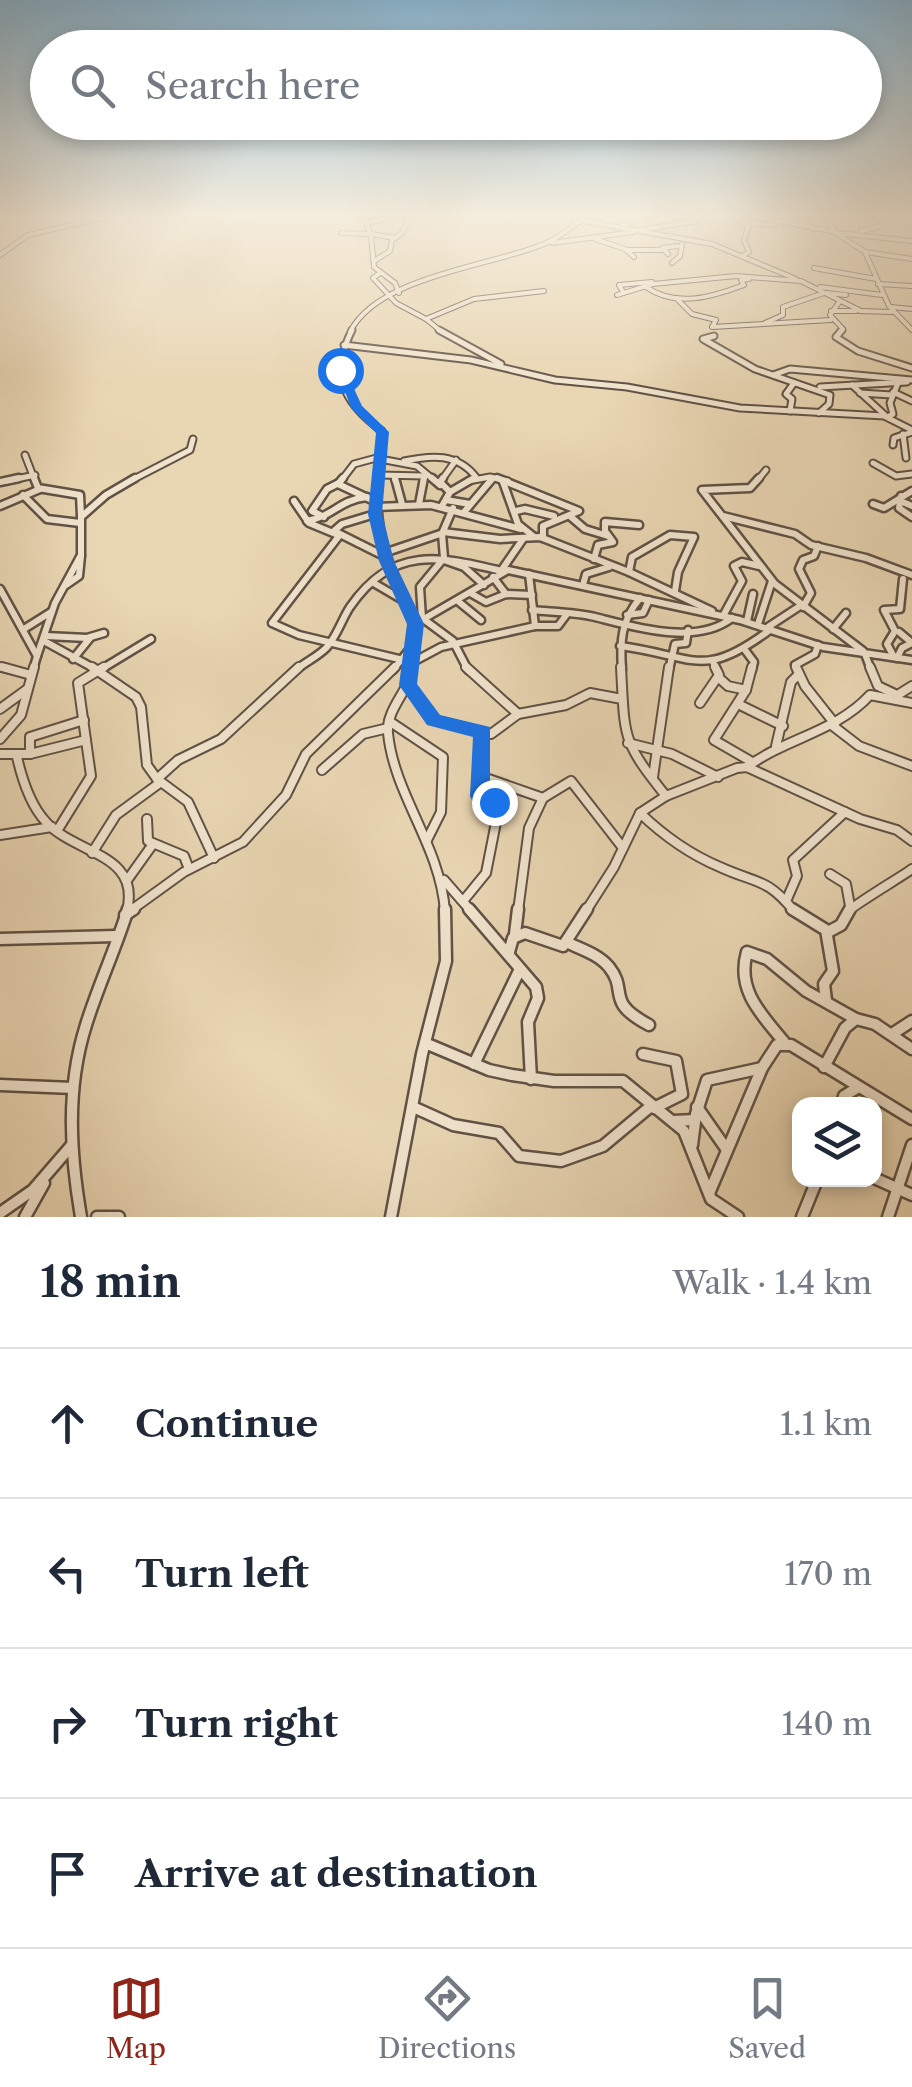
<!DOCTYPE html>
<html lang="en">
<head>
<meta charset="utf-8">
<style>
  body { margin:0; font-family:"Libre Caslon Text",serif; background:#f2f2f3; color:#1f2937 }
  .controls { position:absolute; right:30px; bottom:30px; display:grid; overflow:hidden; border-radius:20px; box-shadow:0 5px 15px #0003 }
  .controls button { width:90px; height:90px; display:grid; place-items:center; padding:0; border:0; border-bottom:2px solid #e0e1e3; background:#fff; color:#1f2937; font:50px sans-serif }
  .stop { position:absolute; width:30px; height:30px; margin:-22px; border:8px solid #1a73e8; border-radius:50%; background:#fff }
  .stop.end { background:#1a73e8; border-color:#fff; box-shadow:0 2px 10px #0008 }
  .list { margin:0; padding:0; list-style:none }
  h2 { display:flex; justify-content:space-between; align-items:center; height:130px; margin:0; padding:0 40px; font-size:42px }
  h2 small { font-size:32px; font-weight:400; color:#747a83 }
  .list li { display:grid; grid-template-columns:65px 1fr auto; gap:30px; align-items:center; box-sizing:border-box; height:150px; padding:0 40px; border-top:2px solid #e0e1e3 }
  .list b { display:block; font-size:38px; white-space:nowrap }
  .list em { font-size:32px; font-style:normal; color:#747a83 }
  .icon { flex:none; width:55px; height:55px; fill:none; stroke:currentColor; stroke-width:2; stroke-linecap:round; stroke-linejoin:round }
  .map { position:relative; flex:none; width:912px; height:1217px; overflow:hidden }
  .search { position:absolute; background:#fff; box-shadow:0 5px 15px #0003; left:30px; right:30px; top:30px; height:110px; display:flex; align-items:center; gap:25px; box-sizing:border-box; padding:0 35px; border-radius:55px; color:#747a83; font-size:38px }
  .sheet { height:730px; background:#fff }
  nav { display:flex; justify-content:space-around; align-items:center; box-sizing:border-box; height:140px; border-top:2px solid #e0e1e3; background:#fff; font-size:28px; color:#747a83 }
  nav a { display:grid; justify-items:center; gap:5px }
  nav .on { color:#8f2418 }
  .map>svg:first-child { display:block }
</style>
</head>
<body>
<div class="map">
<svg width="912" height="1217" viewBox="0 0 912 1217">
  <rect width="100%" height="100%" fill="#e9d6b3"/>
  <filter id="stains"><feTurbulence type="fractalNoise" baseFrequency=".002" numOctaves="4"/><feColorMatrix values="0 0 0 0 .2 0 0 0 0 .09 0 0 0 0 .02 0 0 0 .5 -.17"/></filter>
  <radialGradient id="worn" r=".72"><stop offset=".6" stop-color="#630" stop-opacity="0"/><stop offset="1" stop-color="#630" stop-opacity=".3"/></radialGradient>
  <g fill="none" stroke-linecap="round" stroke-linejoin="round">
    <defs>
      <g id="minor-far4">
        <path d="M363,214L371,236L374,267L395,283L399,293"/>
        <path d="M573,214L572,218L580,222"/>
        <path d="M658,214L691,219"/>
        <path d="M734,214L741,223L775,225"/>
        <path d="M744,214L835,232"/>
        <path d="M789,214L813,229"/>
        <path d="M824,214L836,233L865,252L889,306L912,330"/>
        <path d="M584,221L712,244L796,279"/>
        <path d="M367,223L404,214"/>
        <path d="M622,226L634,222L636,214"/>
        <path d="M639,230L697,221L703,214"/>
        <path d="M861,231L881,226L884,214"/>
        <path d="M341,233L371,234"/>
        <path d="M837,233L912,241"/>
        <path d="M371,234L395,238"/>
        <path d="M595,239L625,249L634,257"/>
        <path d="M552,243L633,232"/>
        <path d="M627,250H661"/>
        <path d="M866,252L912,259"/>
        <path d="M668,254L662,248L678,246"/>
        <path d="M0,255L28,235L118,214"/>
        <path d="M742,256L749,252L744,240L749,224"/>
        <path d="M374,261L390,251L392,240L402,233L409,218"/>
        <path d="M672,263L680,256L682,244"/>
        <path d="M814,268L876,279"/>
        <path d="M380,273L373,278L396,303L426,319"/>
        <path d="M878,284L912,286"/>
        <path d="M646,287C676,308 712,297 744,285L741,280L749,279"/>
        <path d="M820,287L882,295"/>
        <path d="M623,292L619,285L652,282"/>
        <path d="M827,293L846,295"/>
        <path d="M617,295L653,284L736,276L801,281L861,311"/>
        <path d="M676,298L692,314L716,320L712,327L831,320"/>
        <path d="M840,301L830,315L843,329L840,332"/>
        <path d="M891,307L912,309"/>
        <path d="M831,311H856"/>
        <path d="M860,311L892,312"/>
        <path d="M765,323L783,315V307L824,293"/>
        <path d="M350,332C378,276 492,266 544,244C560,238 575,224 589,214"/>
        <path d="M442,332L426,319L474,299L544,291"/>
      </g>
      <g id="minor-far3">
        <path d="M352,330C330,374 342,402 382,431L378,481"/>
        <path d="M439,330L501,364"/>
        <path d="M842,330L836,337L858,351L912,368"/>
        <path d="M714,336L703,339L755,369L830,395L829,404L819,413"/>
        <path d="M344,345L471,360L555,380L627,387L740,408L884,416L912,430"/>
        <path d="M773,375L790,369L912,380"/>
        <path d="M852,385L886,416"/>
        <path d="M820,387L907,382"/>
        <path d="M893,392L912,401"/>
        <path d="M860,393L892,395"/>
        <path d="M790,411L792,399L786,394L794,383"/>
        <path d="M888,417L893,414L890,403L898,383"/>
        <path d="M903,434L906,458"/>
        <path d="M893,445L894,438L912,432"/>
        <path d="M25,455L35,481"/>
        <path d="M380,459L417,466L435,481"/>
        <path d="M404,461C432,455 457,453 476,477"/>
        <path d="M873,463L896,476L912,474"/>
        <path d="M378,475L425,476"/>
        <path d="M394,476L395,481"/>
        <path d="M7,481L35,475"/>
        <path d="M130,481L190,450L193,439"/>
        <path d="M341,481L354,464L380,457"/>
        <path d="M423,481L424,476"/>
        <path d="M441,481L456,460"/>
        <path d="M468,481L490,477L508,481"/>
        <path d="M757,481L766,470"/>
      </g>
      <g id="minor-far2">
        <path d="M34,478L38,488L80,495L81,516"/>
        <path d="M343,478L338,484L374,501"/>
        <path d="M378,478C373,536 392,572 415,624"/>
        <path d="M395,478L402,504"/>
        <path d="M432,478L440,485"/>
        <path d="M497,478L579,511L543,526V538"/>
        <path d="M759,478L750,488L702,490L775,584L863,651"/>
        <path d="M0,482L19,478"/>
        <path d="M503,482L518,524L533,536"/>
        <path d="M450,492L474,478"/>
        <path d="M23,495L47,519L80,523"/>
        <path d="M901,496L899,508L912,517"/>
        <path d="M446,500L470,504"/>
        <path d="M898,500L912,506"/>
        <path d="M294,501L309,523L338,535"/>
        <path d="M419,504L424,478"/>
        <path d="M873,504L884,508L912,491"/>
        <path d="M0,506L40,489"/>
        <path d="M442,506L450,492L440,482L443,478"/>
        <path d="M375,507L431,505L521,529"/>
        <path d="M453,508L442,534L444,558L420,587L422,618L453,641L468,670"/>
        <path d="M465,511L492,479"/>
        <path d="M516,511L525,509L554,516"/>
        <path d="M375,514L342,524L334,531L384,556"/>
        <path d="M723,516L795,534L811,545L866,558L912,575"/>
        <path d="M324,517L312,511L327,489L339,483"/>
        <path d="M571,517L585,529L608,536"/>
        <path d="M307,521C334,516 339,500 367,497"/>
        <path d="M443,532L500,539L540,537L629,572L712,611"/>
        <path d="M339,536L272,623L299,635L399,659L412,666"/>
        <path d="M384,553L443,533"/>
        <path d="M594,559L598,545L613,542L605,531V522L639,525"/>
        <path d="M444,560L464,567L484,585"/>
        <path d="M503,568L523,539"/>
        <path d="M629,572L632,557L670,535L694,537L678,572L675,591"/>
        <path d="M529,574L535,626H558L567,614"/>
        <path d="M493,577L506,594"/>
        <path d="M372,582L401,599"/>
        <path d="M66,585L79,576L81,556"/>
        <path d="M583,585L586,574L609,567"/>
        <path d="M0,589L37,656L33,670"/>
        <path d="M472,594L486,602L506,594L532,595"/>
        <path d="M459,602L481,620"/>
        <path d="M803,607L811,593L799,569L803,560L814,556L818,546"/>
        <path d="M532,610C552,612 575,612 595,617C635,627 696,646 732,618"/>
        <path d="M627,615L643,613L649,600"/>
        <path d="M723,616L742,581L734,566L742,562L759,566"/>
        <path d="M747,621L753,594"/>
        <path d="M758,624L772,581"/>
        <path d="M768,627L800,606"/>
        <path d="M24,629L51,612"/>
        <path d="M833,629L846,613"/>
        <path d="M46,636L87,638L104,633"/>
        <path d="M44,641L97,670"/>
        <path d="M620,646C696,656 702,681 771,629"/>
        <path d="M745,650L754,662L752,670"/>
        <path d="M865,654L871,670"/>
        <path d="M37,656L55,603L81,555V517L106,495L135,478"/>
        <path d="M894,657L887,644L895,631L884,610L900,609L903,579"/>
        <path d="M897,658L902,648L912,643L899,632"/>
        <path d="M73,659L90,638"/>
        <path d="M712,660L717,670"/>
        <path d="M413,662L441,647L535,626"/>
        <path d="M0,667L12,670"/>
        <path d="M100,670L151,639"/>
        <path d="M296,670C305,662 319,656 327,647C337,636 342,619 350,607C393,545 439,556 502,571"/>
        <path d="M393,670L413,645"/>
        <path d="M412,670L415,624L508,570L740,620L823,647L912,660"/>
        <path d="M622,670C620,641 621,621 640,598"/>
        <path d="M669,670L675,644L686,643L688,630"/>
        <path d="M797,670L795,665L815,654L818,645"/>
      </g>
      <g id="minor-far1">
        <path d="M2,667L31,675"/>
        <path d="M92,667L136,697L141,707L147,765L157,779L188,802L214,858"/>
        <path d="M412,667C410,691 386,708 388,733C394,795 440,845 445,911"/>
        <path d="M466,667L518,714"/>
        <path d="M621,667C625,738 621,740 666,796"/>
        <path d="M796,667L805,686L835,724"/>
        <path d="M870,667L878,686L897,695"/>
        <path d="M718,677L728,686L746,690"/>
        <path d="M408,685L434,720L491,734L518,714L566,705L590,693L622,699"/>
        <path d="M896,696L912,686"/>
        <path d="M700,703L719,675L715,667"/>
        <path d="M738,704L783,726"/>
        <path d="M0,709L26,690"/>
        <path d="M389,721L443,757L441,812L427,840"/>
        <path d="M833,726L859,746L912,766"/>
        <path d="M0,739L21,715L34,667"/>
        <path d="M628,743L672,754L718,777"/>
        <path d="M776,746L791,682L799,674"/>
        <path d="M0,754H30V737L84,720"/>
        <path d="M30,754L86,740"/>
        <path d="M17,757C22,779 30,805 46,822C76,855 141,853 127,911"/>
        <path d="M752,762L714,740L746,690L752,667"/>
        <path d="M747,767C786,738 836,732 870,695L912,703"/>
        <path d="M322,770L363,734L388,728"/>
        <path d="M480,776L543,798L571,781L623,848"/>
        <path d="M653,777L669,667"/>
        <path d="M157,779L178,760L221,739L299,667"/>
        <path d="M640,813C664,836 689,854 720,867C757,884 766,877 794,911"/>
        <path d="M147,819L148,841L184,856L189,869"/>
        <path d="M57,831L91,776L78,683L104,667"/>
        <path d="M0,835L52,827"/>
        <path d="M92,853L116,815L161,782"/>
        <path d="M830,874L846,884L850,906"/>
        <path d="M128,879L153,844"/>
        <path d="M444,880L471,911"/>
        <path d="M787,899L797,876L793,860L845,812"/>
        <path d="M464,900L486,873L499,807L480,796L483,732"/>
        <path d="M130,911L184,872L243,842L286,795L306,754L395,667"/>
        <path d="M518,911L529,828L543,798"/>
        <path d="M586,911L614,867L640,813L666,796L737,768L747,767L860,819L897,830L912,841"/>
        <path d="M849,911C852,906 901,877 912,869"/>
      </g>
      <g id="minor">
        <path d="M469,909L536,987L538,998L528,1022L531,1079"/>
        <path d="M792,909L826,930L833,971L824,984L826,1000"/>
        <path d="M125,915L134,909"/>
        <path d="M828,932L841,925L850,909"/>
        <path d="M515,934L518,909"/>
        <path d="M0,939L116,936"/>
        <path d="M566,942C581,949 598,954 609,967C629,992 604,1001 649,1025"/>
        <path d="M509,952L513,938L525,933L563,946L587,909"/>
        <path d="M892,1034L912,1021"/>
        <path d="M784,1042C761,1014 736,990 747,952L767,959L806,991L856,1019"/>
        <path d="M425,1043L489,1070L512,1075L554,1081H623L684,1131L711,1199L738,1217"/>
        <path d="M643,1054L676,1061L682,1094L654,1108"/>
        <path d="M474,1064L520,969"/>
        <path d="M824,1067L845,1028L856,1019L875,1024L912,1049"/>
        <path d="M0,1085L73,1088"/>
        <path d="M842,1104L844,1096L857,1088"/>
        <path d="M413,1107L453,1125L499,1133L519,1156L561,1161L603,1146L651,1106"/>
        <path d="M697,1107L727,1150"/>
        <path d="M673,1121L695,1120"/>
        <path d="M692,1145L696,1114L707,1080L762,1068"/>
        <path d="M874,1178L912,1195"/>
        <path d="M710,1191L762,1068L777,1045H791L912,1119"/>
        <path d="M0,1213L33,1190L71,1146"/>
        <path d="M25,1217L44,1183"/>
        <path d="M81,1217C70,1153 66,1088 86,1025C98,986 116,948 128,909"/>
        <path d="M97,1217H119"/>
        <path d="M391,1217L422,1054L446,961L445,909"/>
        <path d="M802,1217L817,1180"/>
        <path d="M888,1217L912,1145"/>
      </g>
    </defs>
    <use href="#minor-far4" stroke="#605246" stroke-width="6"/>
    <use href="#minor-far3" stroke="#605246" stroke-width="9"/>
    <use href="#minor-far2" stroke="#605246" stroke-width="11"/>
    <use href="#minor-far1" stroke="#605246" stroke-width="12"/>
    <use href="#minor" stroke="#605246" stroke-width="15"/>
    <use href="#minor-far4" stroke="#f1e4ce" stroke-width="4"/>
    <use href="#minor-far3" stroke="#f1e4ce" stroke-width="5"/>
    <use href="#minor-far2" stroke="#f1e4ce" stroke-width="6"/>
    <use href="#minor-far1" stroke="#f1e4ce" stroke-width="8"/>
    <use href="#minor" stroke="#f1e4ce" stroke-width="10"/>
  </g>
  <linearGradient id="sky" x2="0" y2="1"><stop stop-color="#88b6d3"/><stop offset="0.56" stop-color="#f5eddd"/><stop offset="1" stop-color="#f5eddd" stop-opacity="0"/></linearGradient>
  <rect width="912" height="385" fill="url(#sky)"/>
  <path fill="#1a73e8" d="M336,367H344L362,406L389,432L382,514L394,561L424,624L417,684L440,715L490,727V792L501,796V808L494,810L473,802L470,796L473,737L427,725L399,685L407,624L379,561L368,514L376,433L351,408Z"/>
  <rect width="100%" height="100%" filter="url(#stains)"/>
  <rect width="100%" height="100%" fill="url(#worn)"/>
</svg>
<div class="controls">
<button><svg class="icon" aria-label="layers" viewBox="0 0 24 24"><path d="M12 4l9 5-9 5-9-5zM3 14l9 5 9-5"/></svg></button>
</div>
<div class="stop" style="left:340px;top:370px"></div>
<div class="stop end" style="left:494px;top:802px"></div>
<div class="search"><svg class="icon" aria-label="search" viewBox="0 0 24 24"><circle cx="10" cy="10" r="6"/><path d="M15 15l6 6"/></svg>Search here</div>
</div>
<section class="sheet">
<h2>18 min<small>Walk · 1.4 km</small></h2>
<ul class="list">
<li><svg class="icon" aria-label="ahead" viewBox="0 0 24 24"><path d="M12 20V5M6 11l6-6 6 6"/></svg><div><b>Continue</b></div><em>1.1 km</em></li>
<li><svg class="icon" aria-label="left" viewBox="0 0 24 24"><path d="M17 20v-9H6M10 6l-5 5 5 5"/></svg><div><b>Turn left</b></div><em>170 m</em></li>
<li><svg class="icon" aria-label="right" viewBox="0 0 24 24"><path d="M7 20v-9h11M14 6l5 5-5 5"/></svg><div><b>Turn right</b></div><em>140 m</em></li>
<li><svg class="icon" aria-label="arrive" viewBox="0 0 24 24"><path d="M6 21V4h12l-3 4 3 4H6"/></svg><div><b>Arrive at destination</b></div></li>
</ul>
</section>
<nav>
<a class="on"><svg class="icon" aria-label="map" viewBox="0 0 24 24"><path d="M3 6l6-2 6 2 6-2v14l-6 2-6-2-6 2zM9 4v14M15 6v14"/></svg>Map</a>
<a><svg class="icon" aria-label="directions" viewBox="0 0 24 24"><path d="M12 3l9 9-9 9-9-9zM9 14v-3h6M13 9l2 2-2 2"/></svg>Directions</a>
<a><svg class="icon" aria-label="saved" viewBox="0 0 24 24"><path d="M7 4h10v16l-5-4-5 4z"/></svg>Saved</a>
</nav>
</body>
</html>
